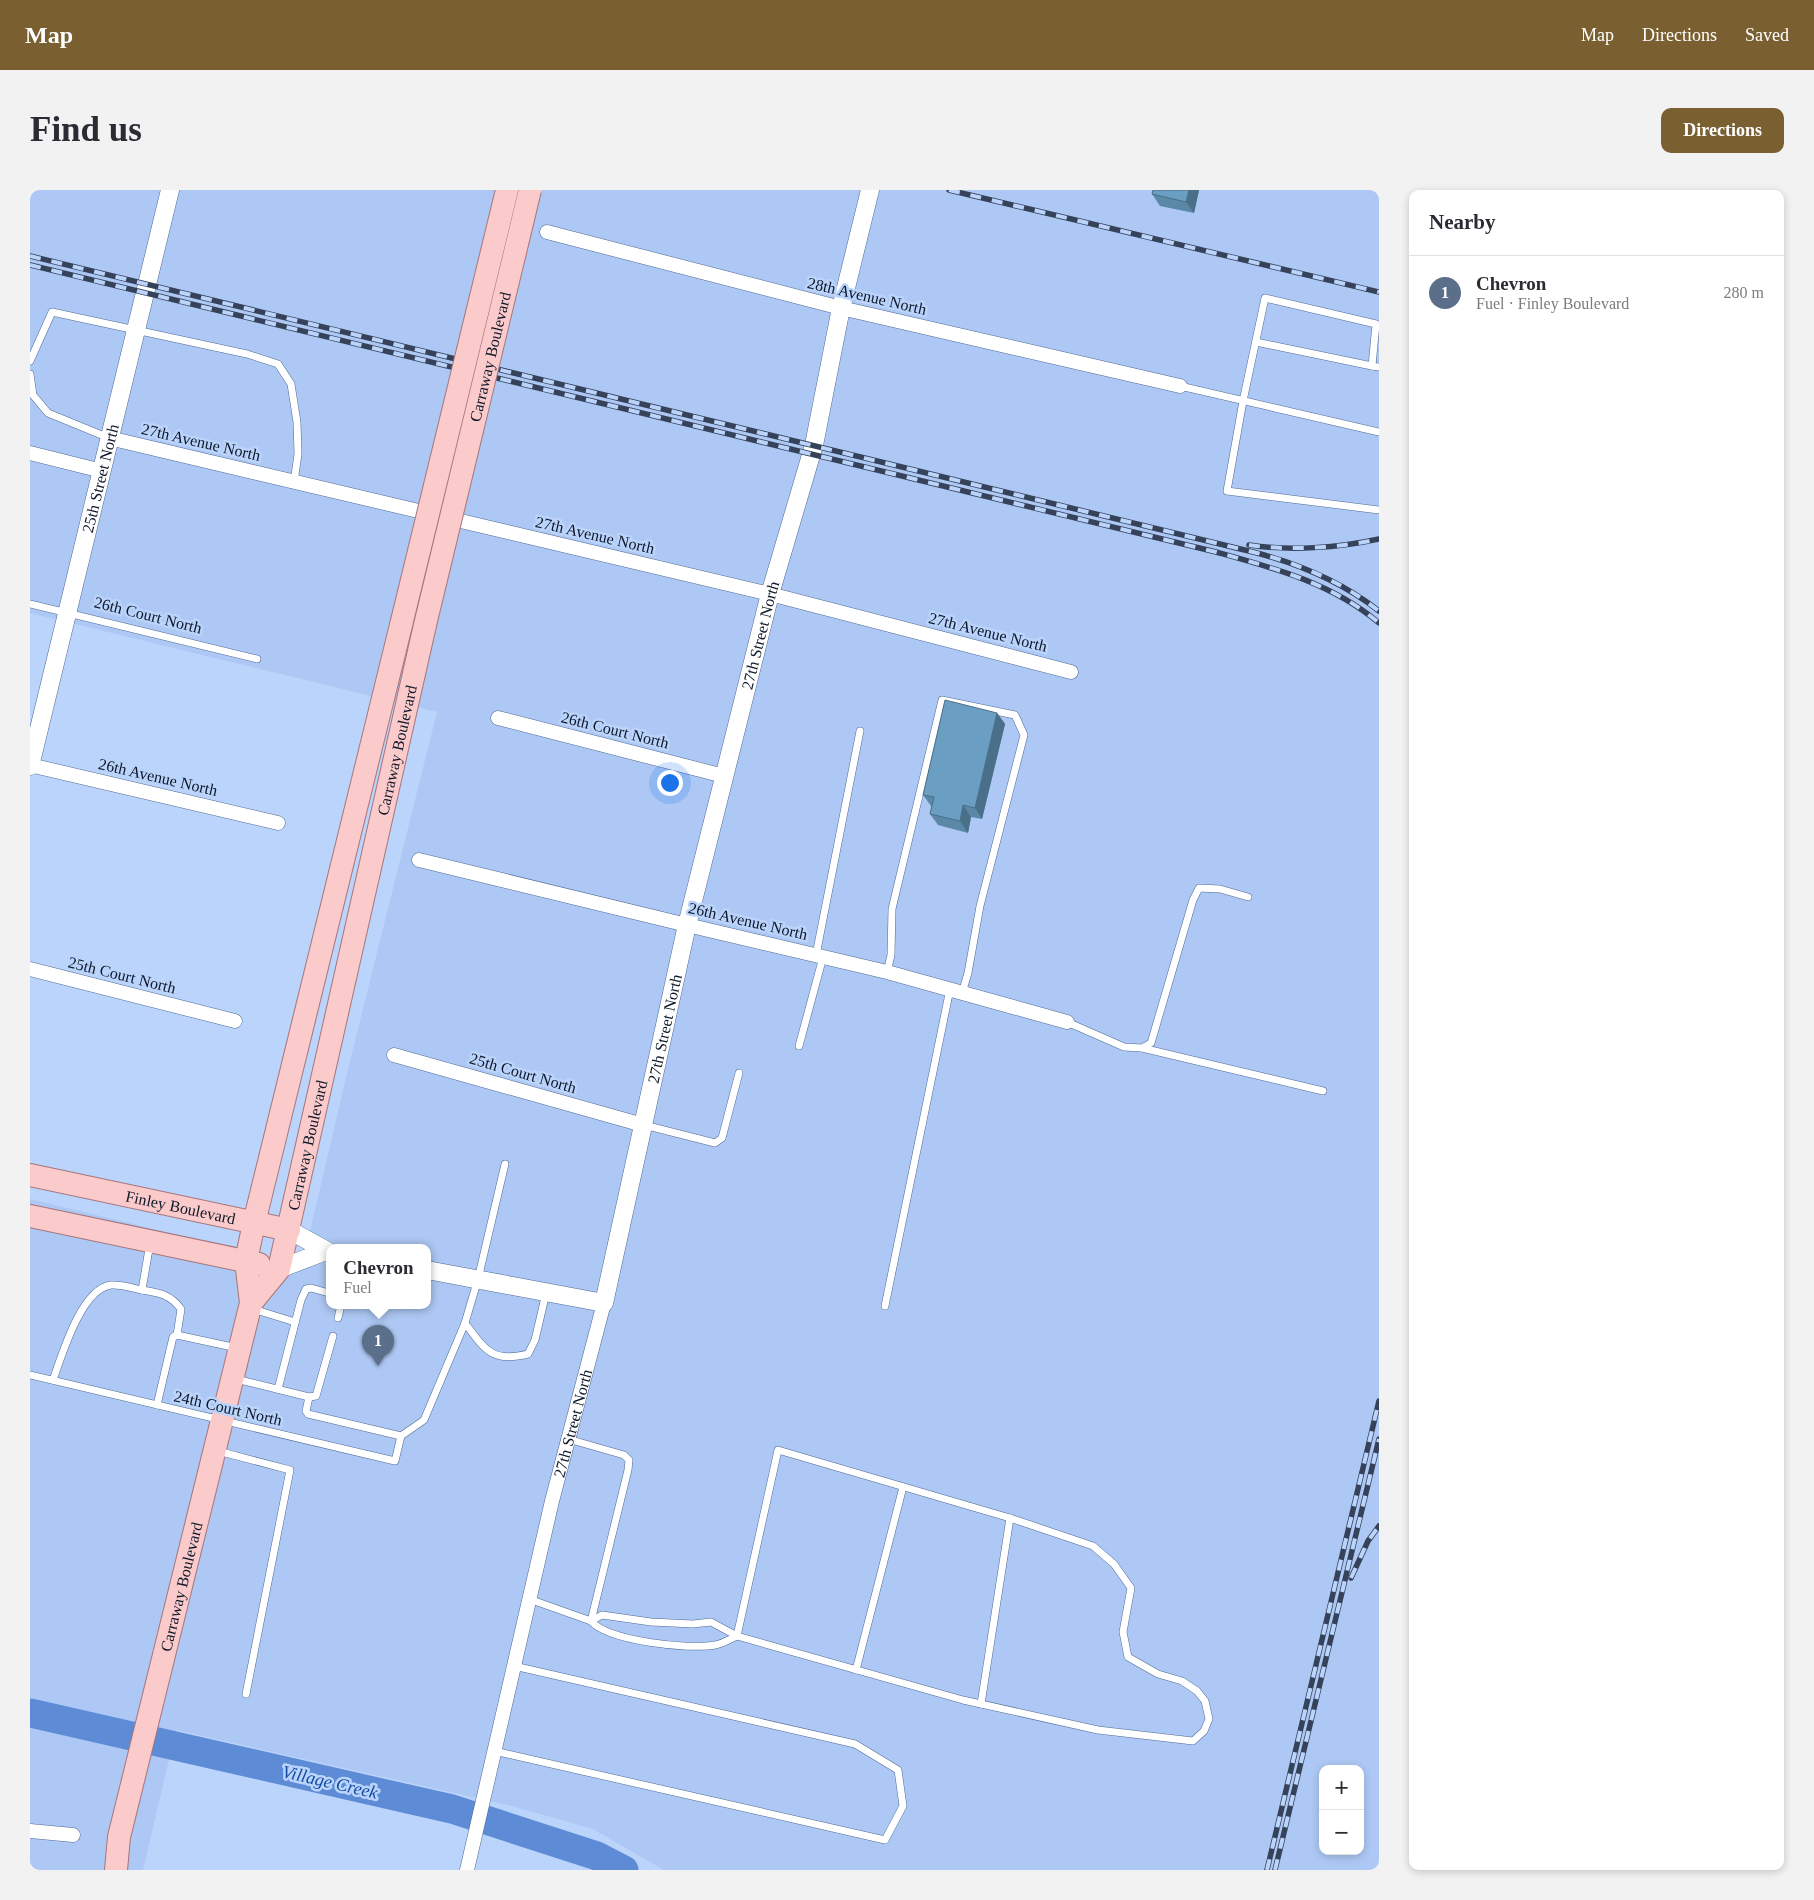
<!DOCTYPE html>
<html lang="en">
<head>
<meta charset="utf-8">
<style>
  body { margin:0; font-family:"Times New Roman",serif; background:#f2f2f3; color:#2b2b33 }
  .controls { position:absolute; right:15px; bottom:15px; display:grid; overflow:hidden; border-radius:10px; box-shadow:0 2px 8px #0003 }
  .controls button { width:45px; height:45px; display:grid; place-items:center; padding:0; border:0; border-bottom:1px solid #e1e1e2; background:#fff; color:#2b2b33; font:25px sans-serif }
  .you { position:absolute; left:639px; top:592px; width:18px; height:18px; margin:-12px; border:4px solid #fff; border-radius:50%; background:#1a73e8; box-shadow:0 0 0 8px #1a73e833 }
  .badge { display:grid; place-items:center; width:32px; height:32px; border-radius:50%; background:#7a5f31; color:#fff; font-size:16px; font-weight:700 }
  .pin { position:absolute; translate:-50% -41px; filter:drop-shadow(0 1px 2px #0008) }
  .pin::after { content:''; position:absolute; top:26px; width:18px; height:15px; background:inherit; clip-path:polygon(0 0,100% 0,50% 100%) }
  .popup { position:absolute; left:296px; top:1054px; width:105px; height:65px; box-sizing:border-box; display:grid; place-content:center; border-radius:10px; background:#fff; filter:drop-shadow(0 1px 4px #0005); font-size:16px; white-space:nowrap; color:#7c7c81 }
  .popup b { font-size:19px; color:#2b2b33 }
  .popup::after { content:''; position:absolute; left:50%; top:100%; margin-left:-10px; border:10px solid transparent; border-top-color:#fff }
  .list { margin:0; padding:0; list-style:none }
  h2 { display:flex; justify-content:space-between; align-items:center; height:65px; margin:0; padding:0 20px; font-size:21px }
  h2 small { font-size:16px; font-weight:400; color:#7c7c81 }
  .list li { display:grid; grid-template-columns:32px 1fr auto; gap:15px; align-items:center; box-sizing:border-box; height:75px; padding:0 20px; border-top:1px solid #e1e1e2 }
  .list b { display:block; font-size:19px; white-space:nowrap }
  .list p { margin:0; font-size:16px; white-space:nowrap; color:#7c7c81 }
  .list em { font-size:16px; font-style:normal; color:#7c7c81 }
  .map { position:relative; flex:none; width:1349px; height:1680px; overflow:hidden; border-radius:10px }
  header { display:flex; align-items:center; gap:30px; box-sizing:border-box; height:70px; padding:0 25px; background:#7a5f31; color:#fff }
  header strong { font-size:24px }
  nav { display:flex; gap:28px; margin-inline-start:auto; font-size:18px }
  .intro { display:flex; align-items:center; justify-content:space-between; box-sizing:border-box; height:120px; padding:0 30px }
  h1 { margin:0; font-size:35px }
  .button { padding:12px 22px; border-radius:10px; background:#7a5f31; color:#fff; font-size:18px; font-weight:700 }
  main { display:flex; gap:30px; padding:0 30px }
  aside { flex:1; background:#fff; border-radius:10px; box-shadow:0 2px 8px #0003 }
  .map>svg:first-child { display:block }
</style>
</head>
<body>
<header>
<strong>Map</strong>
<nav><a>Map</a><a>Directions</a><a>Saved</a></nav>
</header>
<div class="intro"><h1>Find us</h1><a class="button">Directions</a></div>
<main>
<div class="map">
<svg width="1349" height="1680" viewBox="0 0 1349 1680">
  <rect width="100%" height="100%" fill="#bbd4fb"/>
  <path fill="#adc8f4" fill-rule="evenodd" d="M0,0H1349V1680H634L563,1639L482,1616L146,1540L113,1680H0V1009L272,1075L321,867L407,522L0,423ZM299,1057H397V1115H299ZM1293,1579H1330V1661H1293Z"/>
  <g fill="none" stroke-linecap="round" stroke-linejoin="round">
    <path stroke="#5d8bd6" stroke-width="29" d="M0,1523L422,1619L567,1666L594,1680"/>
    <defs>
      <g id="service">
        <path d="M1226,152L1342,176"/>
        <path d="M0,171L22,122L217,164L248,174L261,194L267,232L268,264L264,292"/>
        <path d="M1349,177L1342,176L1346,134L1235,108L1213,211L1197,301L1349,320"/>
        <path d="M0,184L3,205L18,223L79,248"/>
        <path d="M1150,196L1349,242"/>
        <path d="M0,414L227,469"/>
        <path d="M786,765L830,541"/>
        <path d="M857,782L861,765L862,719L912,510L985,525L994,545L950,716L938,783L932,803"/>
        <path d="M1037,832L1094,857L1112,858L1121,853L1163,710L1169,698L1190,699L1218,707"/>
        <path d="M769,856L793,767"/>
        <path d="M1112,858L1293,901"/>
        <path d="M614,935L685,953L692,948L709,883"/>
        <path d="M112,1100L120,1053"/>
        <path d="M855,1116L920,799"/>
        <path d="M223,1119L265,1132"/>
        <path d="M308,1128L311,1115"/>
        <path d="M435,1133C455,1160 462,1173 498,1164L505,1150L516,1103"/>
        <path d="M0,1185L365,1271L371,1246"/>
        <path d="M206,1189L279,1207L286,1206L303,1146"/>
        <path d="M23,1190C32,1165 51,1099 81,1095C91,1094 102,1098 112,1100C129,1103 140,1104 151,1119L147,1145"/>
        <path d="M248,1199L271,1110L276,1099L281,1098L299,1103"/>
        <path d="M279,1207L276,1221L278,1224L371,1246L394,1230L435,1133L448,1089L475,974"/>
        <path d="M127,1215L143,1147L147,1145L207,1158"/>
        <path d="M538,1249L594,1265L599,1270L598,1280L561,1431"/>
        <path d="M188,1261L260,1280L216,1504"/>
        <path d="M499,1409L561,1431C578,1451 659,1460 685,1455C692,1454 700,1449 707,1446"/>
        <path d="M561,1431L572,1425L621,1432L663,1434L681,1432L707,1446L933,1510L1068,1540L1163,1551L1174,1541L1179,1529L1175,1511L1167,1501L1152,1491L1128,1484L1098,1467L1093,1442L1101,1398L1084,1374L1063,1356L980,1328L748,1260L707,1446"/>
        <path d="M826,1480L873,1297"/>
        <path d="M951,1514L980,1328"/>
        <path d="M464,1561L855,1650L873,1616L868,1580L825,1554L484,1476"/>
      </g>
      <g id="minor">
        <path d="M517,42L811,118L1150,196"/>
        <path d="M79,248L740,404L1041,482"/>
        <path d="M0,263L72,281"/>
        <path d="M468,528L694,586"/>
        <path d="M0,575L248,633"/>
        <path d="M389,670L657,735L857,782L1037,832"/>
        <path d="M0,779L205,831"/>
        <path d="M364,865L613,935"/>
        <path d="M0,1641L43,1645"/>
        <path id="s1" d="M437,1680L522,1311L574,1113"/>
      </g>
      <g id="tertiary">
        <path id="s2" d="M0,576L140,0"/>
        <path d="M259,1040L299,1062"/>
        <path d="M249,1079L296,1061"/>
        <path id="s3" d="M397,1080L574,1113L657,735L740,404L784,255L811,118L840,0"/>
      </g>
      <g id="primary">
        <path id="s4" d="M0,985L259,1040"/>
        <path d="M0,1026L229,1074"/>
        <path id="s5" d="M221,1113L249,1079L395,435"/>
        <path id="s6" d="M86,1680L89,1647L221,1113L216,1071L224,1033L372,431"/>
      </g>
    </defs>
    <use href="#service" stroke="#4f6a96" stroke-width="8"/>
    <use href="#minor" stroke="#4f6a96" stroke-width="15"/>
    <use href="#tertiary" stroke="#4f6a96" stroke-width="19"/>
    <use href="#primary" stroke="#a6757b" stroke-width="24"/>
    <use href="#service" stroke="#fff" stroke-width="7"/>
    <use href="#minor" stroke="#fff" stroke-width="14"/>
    <use href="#tertiary" stroke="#fff" stroke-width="18"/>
    <use href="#primary" stroke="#fbcaca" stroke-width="22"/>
    <defs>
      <g id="rail">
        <path d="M919,0L1349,102"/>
        <path d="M0,66L1227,363C1272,375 1312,392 1349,421"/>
        <path d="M0,75L1186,362C1244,378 1302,393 1349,433"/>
        <path d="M1219,355C1259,361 1309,358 1349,349"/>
        <path d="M1321,1388L1338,1351L1349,1336"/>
        <path d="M1237,1680L1349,1211"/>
        <path d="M1245,1680L1349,1249"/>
      </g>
    </defs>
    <use href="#rail" stroke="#354259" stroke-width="5.5"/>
    <use href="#rail" stroke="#bbd4fb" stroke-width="4" stroke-dasharray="11" stroke-linecap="butt"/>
    <defs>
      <g id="primary-bridge">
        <path d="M372,431L477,0"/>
        <path id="s7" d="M395,435L500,0"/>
      </g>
    </defs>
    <use href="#primary-bridge" stroke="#a6757b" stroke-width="24" stroke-linecap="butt"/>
    <use href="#primary-bridge" stroke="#fbcaca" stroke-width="22"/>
  </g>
  <g fill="#5b88a7">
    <path d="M1123,0H1169L1164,23L1130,16L1122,4Z"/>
    <path d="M967,523L975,534L952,629L941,627L938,643L908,635L900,624L902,616H901L893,605Z"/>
  </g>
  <g fill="#4a6f88">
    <path d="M1159,0H1169L1164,23L1156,12Z"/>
    <path d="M967,523L975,534L952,629L945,618Z"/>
    <path d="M933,615L941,627L938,643L930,631Z"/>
  </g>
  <g fill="#6a9ec2" stroke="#4a6f88">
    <path d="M1123,0H1159L1156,12L1122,4Z"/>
    <path d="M915,510L967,523L945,618L933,615L930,631L900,624L904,607L893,605Z"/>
  </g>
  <g text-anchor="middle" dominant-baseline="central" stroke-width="5" stroke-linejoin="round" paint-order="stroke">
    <g font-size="16" fill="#0d1729" stroke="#bbd4fb">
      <text transform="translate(837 106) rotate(13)">28th Avenue North</text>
      <text stroke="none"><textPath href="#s7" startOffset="276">Carraway Boulevard</textPath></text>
      <text transform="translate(171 252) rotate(13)">27th Avenue North</text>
      <text stroke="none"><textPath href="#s2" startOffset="296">25th Street North</textPath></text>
      <text transform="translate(565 345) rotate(13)">27th Avenue North</text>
      <text transform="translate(118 425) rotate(14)">26th Court North</text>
      <text transform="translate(958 442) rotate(14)">27th Avenue North</text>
      <text stroke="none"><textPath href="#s3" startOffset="866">27th Street North</textPath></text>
      <text transform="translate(585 540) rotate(14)">26th Court North</text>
      <text stroke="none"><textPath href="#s5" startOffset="576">Carraway Boulevard</textPath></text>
      <text transform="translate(128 587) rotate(13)">26th Avenue North</text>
      <text transform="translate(718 731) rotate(13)">26th Avenue North</text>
      <text transform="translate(92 785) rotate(14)">25th Court North</text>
      <text stroke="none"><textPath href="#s3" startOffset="461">27th Street North</textPath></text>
      <text transform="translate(493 883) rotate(16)">25th Court North</text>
      <text stroke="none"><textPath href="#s5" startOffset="171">Carraway Boulevard</textPath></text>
      <text stroke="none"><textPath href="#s4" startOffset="154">Finley Boulevard</textPath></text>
      <text transform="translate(198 1218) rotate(13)">24th Court North</text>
      <text stroke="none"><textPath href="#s1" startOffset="459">27th Street North</textPath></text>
      <text stroke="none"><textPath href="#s6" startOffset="291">Carraway Boulevard</textPath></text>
    </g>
    <g font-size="18" font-style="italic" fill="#134ca4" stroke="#bbd4fb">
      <text transform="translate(300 1592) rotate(13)">Village Creek</text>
    </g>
  </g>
</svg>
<div class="controls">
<button>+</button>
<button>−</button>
</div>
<div class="you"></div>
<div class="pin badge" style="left:348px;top:1176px;background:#5c6f8a">1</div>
<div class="popup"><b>Chevron</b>Fuel</div>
</div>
<aside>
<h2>Nearby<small></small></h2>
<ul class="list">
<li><span class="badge" style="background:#5c6f8a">1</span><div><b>Chevron</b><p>Fuel · Finley Boulevard</p></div><em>280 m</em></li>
</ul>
</aside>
</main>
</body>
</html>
